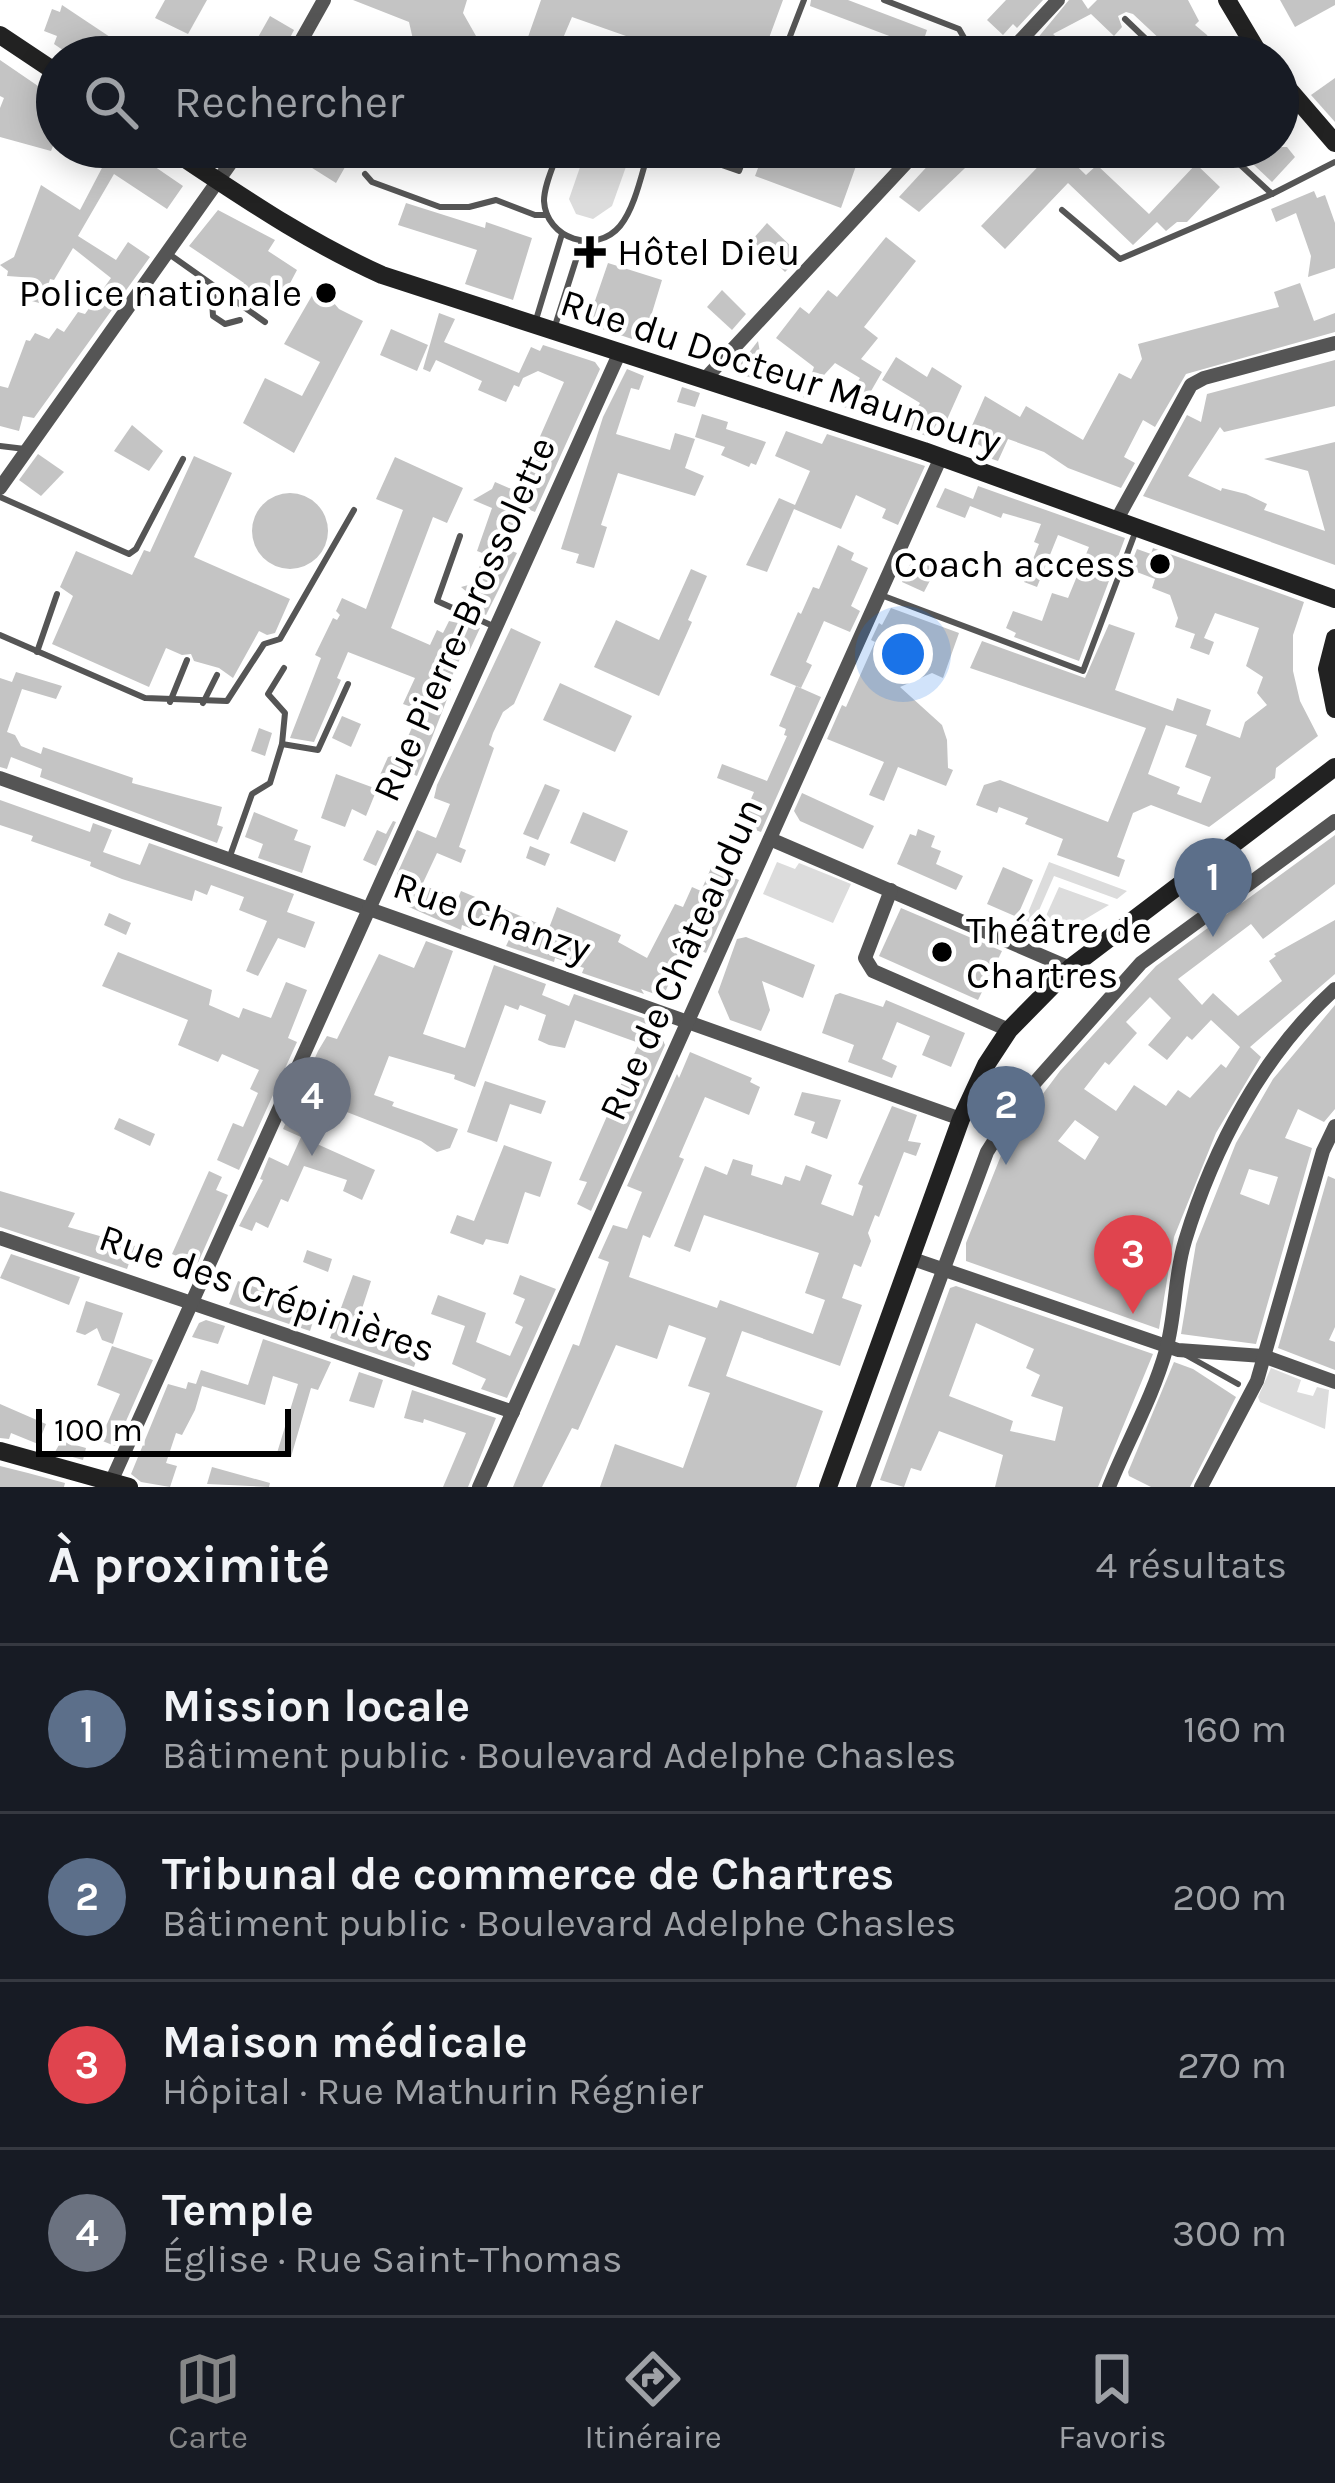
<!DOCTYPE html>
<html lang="fr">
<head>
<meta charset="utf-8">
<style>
  body { margin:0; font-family:Karla,sans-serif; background:#242831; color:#f1f3f6 }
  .scale { position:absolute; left:36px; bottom:30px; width:255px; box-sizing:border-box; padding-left:12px; border:6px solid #000; border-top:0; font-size:33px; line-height:42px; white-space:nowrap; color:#000; -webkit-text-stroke:9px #fff; paint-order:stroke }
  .you { position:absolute; left:903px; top:654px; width:42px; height:42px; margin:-30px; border:9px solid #fff; border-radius:50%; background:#1a73e8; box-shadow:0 0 0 18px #1a73e833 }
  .badge { display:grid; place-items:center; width:78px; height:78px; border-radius:50%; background:#858687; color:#fff; font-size:39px; font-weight:700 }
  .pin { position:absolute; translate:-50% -99px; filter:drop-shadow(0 3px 6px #0008) }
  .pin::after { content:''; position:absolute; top:63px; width:42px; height:36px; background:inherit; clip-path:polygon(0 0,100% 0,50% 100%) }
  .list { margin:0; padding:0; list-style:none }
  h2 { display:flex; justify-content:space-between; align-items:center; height:156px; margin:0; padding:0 48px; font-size:51px }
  h2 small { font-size:39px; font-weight:400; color:#9ea1a6 }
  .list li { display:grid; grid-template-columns:78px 1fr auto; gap:36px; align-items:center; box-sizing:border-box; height:168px; padding:0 48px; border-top:3px solid #363941 }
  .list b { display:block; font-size:45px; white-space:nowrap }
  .list p { margin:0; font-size:39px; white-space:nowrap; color:#9ea1a6 }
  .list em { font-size:39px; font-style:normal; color:#9ea1a6 }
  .icon { flex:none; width:66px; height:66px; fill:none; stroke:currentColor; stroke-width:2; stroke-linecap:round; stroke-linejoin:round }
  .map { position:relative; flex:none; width:1335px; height:1487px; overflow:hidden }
  .search { position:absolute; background:#171b24; box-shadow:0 6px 30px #0003; left:36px; right:36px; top:36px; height:132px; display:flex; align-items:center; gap:30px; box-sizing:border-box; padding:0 42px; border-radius:66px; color:#9ea1a6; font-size:45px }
  .sheet { height:828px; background:#171b24 }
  nav { display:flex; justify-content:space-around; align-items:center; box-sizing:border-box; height:168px; border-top:3px solid #363941; background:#171b24; font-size:33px; color:#9ea1a6 }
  nav a { display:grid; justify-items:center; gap:6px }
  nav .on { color:#858687 }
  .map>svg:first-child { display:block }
</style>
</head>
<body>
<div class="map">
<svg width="1335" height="1487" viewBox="0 0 1335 1487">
  <rect width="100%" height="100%" fill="#fff"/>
  <g fill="#dcdcdc">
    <path d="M587,147H633L612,206L593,219L576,214L569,199Z"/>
    <path d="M777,862L795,869L799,863L851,884L833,923L763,894Z"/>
    <path d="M1049,862L1127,891L1117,899L1054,876L1033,924L1025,920Z"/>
    <path d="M1059,887L1109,905L1077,924L1041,927Z"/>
    <path d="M1271,1368L1301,1380L1297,1392L1313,1396L1317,1387L1329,1390L1325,1429L1260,1402L1258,1397Z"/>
  </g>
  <g fill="#c4c4c4" fill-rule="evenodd">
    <path d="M165,0H207L188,34L155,18Z"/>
    <path d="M353,0H467L463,13L476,36L485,37L488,43L481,57H417L409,22Z"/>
    <path d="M541,0H783L762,57H685L668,51L666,57H656L624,44L626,36L572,17L555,57H521Z"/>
    <path d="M811,0H848L927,30L921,48L810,6Z"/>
    <path d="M1006,0H1043L1017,28L1013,24L1003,35L987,20Z"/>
    <path d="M1069,0H1082L1088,9L1097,0H1188L1199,21L1195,25L1207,35L1218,57H1179L1133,14L1126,12L1118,16L1122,27L1114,36L1091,14L1053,34L1066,46L1056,57H1022Z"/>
    <path d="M1280,0H1335V5L1295,27Z"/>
    <path d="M62,5L125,47L137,57H73L54,44L57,36L44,31L52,9L60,12Z"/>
    <path d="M270,16L294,30L280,57H247Z"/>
    <path d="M0,60L57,99V136L51,151L0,137V108L4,98L0,96Z"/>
    <path d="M1335,78V122L1311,95Z"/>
    <path d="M107,147H126L183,186L167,209L114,174L78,236L116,260L128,242L150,257L34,418L23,416L19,431L0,426V386L8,388L26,340L30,341L35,333L49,339L57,328L64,332L78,312L85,314L111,278L73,248L54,280L50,279L43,304L28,300L35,278L7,276L8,271L0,265L14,257L41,185L80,210L103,166L97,163Z"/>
    <path d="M288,147H328L349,160L336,183L301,161L304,157Z"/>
    <path d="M766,147L821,167L829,147L861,152L841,208L755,176Z"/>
    <path d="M945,147H987L919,212L899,197Z"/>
    <path d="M1057,147L1086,175L1097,165L1149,214L1196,164L1220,187L1187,222H1177L1166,231L1157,222L1133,245L1068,183L1005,249L981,226Z"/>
    <path d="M1235,147H1287L1295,157L1272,182Z"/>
    <path d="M1314,191L1317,198L1325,195L1335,223V268L1308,277L1311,256L1296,213L1276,222L1271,209Z"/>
    <path d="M406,203L485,228L486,222L532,238L513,300L465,284L477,250L398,225Z"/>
    <path d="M218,210L275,240L268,251L297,270L278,306L253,290L238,293L244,283L189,246Z"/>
    <path d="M767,223L801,256L785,272L752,240Z"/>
    <path d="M886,237L916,261L864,327L878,338L861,359L882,372L859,412L841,406L860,378L835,363L803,398L814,367L776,338L800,307L809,314L828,290L837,297Z"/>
    <path d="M608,263L662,280L648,326L638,323L632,339L587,324Z"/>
    <path d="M321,280L339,289L333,302L339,309L363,321L294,453L243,423L265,378L302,396L320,362L284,344Z"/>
    <path d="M1300,283L1314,321L1335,313V332L1186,374L1155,427L1143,420L1124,457L1135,463L1121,488L1068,468L1044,452L1008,439L998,461L980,455L984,448L967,437L985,396L1020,417L1026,406L1083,440L1119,373L1131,379L1142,359L1138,344L1279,307L1274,292Z"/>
    <path d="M722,290L746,314L732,330L707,307Z"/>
    <path d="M439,313L455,319L444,342L519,373L531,347L540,351L543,345L595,362L600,369L535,512L525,508L507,549L517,553L486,615L471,608L475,599L461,587L472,584L485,554L477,551L492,508L473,500L492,489L495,482L516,491L564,382L538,371L523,378L519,387L514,385L506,402L478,390L482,381L436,360L430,372L423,369Z"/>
    <path d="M391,329L428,345L417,371L380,355Z"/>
    <path d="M758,341L762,364L752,378L734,372Z"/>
    <path d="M896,357L927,377L932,367L962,386L945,424L939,420L929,437L906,428L920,403L882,380Z"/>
    <path d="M1335,360V406L1224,432L1220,427L1188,476L1221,491L1222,488L1246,494L1267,504L1264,510L1325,531L1308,471L1264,459L1335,442V565L1143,496L1187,415L1201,422L1207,394Z"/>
    <path d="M627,369L644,376L639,390L631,388L616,434L670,450L675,433L695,439L685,468L704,476L695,496L618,473L601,525L607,527L594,568L576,563L579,554L561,549L603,417Z"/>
    <path d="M682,387L700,393L695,407L677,402Z"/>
    <path d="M702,414L728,422L726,429L766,442L756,465L751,463L749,467L721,455L725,447L695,437Z"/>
    <path d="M132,425L163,451L149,471L114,451Z"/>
    <path d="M786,431L822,444L827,434L925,466L898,525L882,518L886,509L856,495L841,529L794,509L767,572L746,565L779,498L795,505L810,471L775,456Z"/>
    <path d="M38,454L64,472L41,496L19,480Z"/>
    <path d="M194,456L232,473L194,557L290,599L275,633L267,635L259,631L233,678L219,668L194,661L191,654L182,655L166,648L149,687L52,644L73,596L60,587L76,551L132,575L144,550L150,552Z"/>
    <path d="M395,457L463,488L447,523L433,517L391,628L430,645L437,630L443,633L449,621L480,628L468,654L463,652L447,687L451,689L417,776L399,768L380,775L388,757L400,754L420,710L403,704L415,678L348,652L337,678L341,680L314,742L290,738L321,658L315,655L333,618L337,620L340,615L336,611L342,598L366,609L403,510L376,499Z"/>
    <path d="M978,486L1125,538L1079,661L1014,637L1016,633L1006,628L1013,611L1042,621L1052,593L1068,598L1089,547L1058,535L1037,587L1024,582L1039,544L1034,542L1041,524L1003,513L1001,518L970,506L965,518L936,507L945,488L973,499Z"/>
    <circle cx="290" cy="531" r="38"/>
    <path d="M838,545L854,553L851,560L868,568L851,606L860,611L850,632L824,621L806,662L812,665L801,688L770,675L798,612L801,614L813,587L819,589Z"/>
    <path d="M1153,548L1304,602L1293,635V671L1300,701L1318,736L1276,768L1275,778L1209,827L1151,805L1133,813L1117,857L1125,860L1119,877L1057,855L1063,839L1025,824L1028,818L999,807L997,813L976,805L984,785L1000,780L1108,822L1146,728L970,668L982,641L1085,678L1109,624L1135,633L1115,690L1173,711L1177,698L1211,710L1206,725L1240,738L1245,722L1267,705L1257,693L1263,677L1246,666L1259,628L1215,613L1204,638L1214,642L1209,655L1190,648L1195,634L1175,627L1178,618L1170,595L1152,588L1155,579L1129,569L1137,549L1151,554ZM1166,725L1197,735L1185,767L1211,777L1201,803L1177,794L1180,787L1148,774Z"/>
    <path d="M913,558L936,569L924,592L902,582Z"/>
    <path d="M691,569L707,576L688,620L692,622L659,696L594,667L616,620L659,640Z"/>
    <path d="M891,608L959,633L943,678L932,673L900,687L942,725L947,740L948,768L953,770L946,786L898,767L884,801L869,795L884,762L827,739L842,705L846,707L875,642L871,640L879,623L882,625Z"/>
    <path d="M511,628L541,642L514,704L503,712L493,733L489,745L494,748L459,847L466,850L461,863L437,853L422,885L458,898L461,891L549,928L557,907L621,935L618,942L647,958L675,904L683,907L692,887L701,891L711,868L739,880L706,953L686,944L663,997L641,989L644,994L582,973L584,968L555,958L554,962L506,946L513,931L476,918L472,929L462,925L461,930L409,907L397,874L417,830L436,838L450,804L434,798L437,785Z"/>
    <path d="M16,672L62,686L56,699L22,689L7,732L15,735L21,746L41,754L43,747L133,778L132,783L222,807L217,825L223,827L217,843L40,777L42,769L11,757L7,769L0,767V678L12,682Z"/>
    <path d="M560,683L632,716L615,752L543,720Z"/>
    <path d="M796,686L821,697L761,832L750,828L752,821L743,817L754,792L717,778L722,764L767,781L787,736L784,735L786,729L779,726Z"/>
    <path d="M342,716L361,724L351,747L332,738Z"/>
    <path d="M259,728L272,733L265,756L251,751Z"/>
    <path d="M336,774L377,789L366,816L352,809L345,827L321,818Z"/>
    <path d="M545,784L560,790L538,840L523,834Z"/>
    <path d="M802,793L874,826L863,849L800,821L794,811Z"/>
    <path d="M0,800L90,832L93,823L112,830L103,852L140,865L149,843L294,894L287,912L315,922L305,948L278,938L258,976L246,971L267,921L239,910L244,897L211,885L207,895L195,890L192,901L122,879L90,866L91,862L31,841L33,836L0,825Z"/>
    <path d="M254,812L298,830L294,840L311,846L302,873L258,858L263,844L245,837Z"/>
    <path d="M583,812L628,831L615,862L570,843Z"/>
    <path d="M393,821L396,822L376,866L363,860L377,830L386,834Z"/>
    <path d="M918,829L935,836L931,847L941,851L936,864L963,876L956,890L897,864L910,834L916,836Z"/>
    <path d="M1335,835V884L1263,939L1251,924L1178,979L1202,1005L1213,993L1238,1016L1282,981L1269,961L1276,956L1274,954L1335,920V974L1250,1047L1261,1057L1216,1133L1174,1237L1159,1329L966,1261V1243L1006,1143L1060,1071L1156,966ZM1150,997L1171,1018L1148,1045L1167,1060L1187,1036L1192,1040L1211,1020L1240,1047L1226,1068L1221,1064L1190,1098L1178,1090L1166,1106L1134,1085L1116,1111L1084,1089L1105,1062L1109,1065L1137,1033L1126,1022ZM1075,1120L1099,1137L1085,1160L1058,1141Z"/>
    <path d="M530,846L550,854L545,866L526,858Z"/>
    <path d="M1003,867L1033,880L1017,917L987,904Z"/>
    <path d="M901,908L1002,951L978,1000L879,956Z"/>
    <path d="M109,913L131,923L126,935L104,925Z"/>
    <path d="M746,937L815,965L803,998L762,981L770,1010L761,1031L730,1020L718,992L737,939Z"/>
    <path d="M426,941L453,951L423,1034L465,1048L494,965L546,984L542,995L569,1006L574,994L655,1022L665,1045L591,1211L577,1204L587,1182L579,1180L639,1043L575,1020L565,1048L549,1045L538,1040L546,1015L520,1005L518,1010L505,1005L475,1087L454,1079L455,1075L389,1056L374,1095L394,1102L392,1106L458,1129L450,1148L437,1152L421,1141L334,1107L317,1144L375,1170L362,1200L343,1191L347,1180L304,1166L288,1202L281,1199L268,1228L256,1222L252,1231L239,1226L263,1180L260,1179L269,1157L288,1166L301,1137L283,1129L318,1051L327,1036L337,1039L379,954L414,968Z"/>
    <path d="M118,952L212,990L209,1005L239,1018L243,1008L271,1018L286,982L307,990L288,1038L297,1042L239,1170L217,1160L233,1123L243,1127L258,1093L250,1089L259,1070L222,1054L218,1062L178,1045L188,1020L102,986Z"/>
    <path d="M840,993L883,1007L886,1000L965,1033L951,1067L922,1055L930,1036L897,1022L882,1059L897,1066L892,1078L848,1062L854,1045L822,1033L835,995Z"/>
    <path d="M1335,1005V1109L1324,1122L1298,1109L1285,1138L1312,1148L1256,1344L1181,1334L1196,1244L1236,1143L1273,1079ZM1249,1169L1278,1177L1269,1205L1240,1194Z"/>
    <path d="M690,1052L752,1078L750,1082L760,1087L749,1115L705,1097L679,1157L684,1159L650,1238L643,1235L629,1277L717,1308L720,1300L813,1334L825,1300L805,1293L819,1253L704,1215L690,1252L674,1246L705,1166L727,1175L733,1159L753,1165L751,1175L782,1185L785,1176L800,1181L806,1165L832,1175L821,1204L853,1216L863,1186L858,1184L892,1106L917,1115L908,1141L921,1143L916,1156L904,1152L879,1217L875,1215L868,1233L871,1241L861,1267L854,1264L842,1298L862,1305L840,1366L742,1331L726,1376L823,1411L796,1487H600L615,1444L683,1468L710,1393L688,1386L706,1338L669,1325L657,1359L616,1345L578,1430L572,1428L542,1487H513L573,1344L579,1346L609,1262L598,1258L613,1225L627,1229L642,1192L627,1186L677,1074L679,1078Z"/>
    <path d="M485,1081L546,1101L541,1114L510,1104L497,1142L467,1132Z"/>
    <path d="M802,1092L841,1100L827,1139L811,1133L815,1122L794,1115Z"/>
    <path d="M119,1118L155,1134L150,1146L114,1129Z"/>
    <path d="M504,1145L552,1162L540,1197L525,1192L508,1244L486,1239L483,1245L450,1233L457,1215L474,1221Z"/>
    <path d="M209,1171L222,1177L216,1190L228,1195L197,1265L172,1254Z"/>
    <path d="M1328,1176L1335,1179V1327L1329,1340L1335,1342V1370L1278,1348Z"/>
    <path d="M0,1191L75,1213L68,1227L135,1246L127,1269L0,1227Z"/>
    <path d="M307,1250L332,1259L328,1272L303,1262Z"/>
    <path d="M11,1254L80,1277L69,1305L0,1278Z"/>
    <path d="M353,1275L371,1281L359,1318L379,1324L377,1332L421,1347L414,1367L330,1338Z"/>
    <path d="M520,1275L556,1289L507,1398L481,1389L486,1379L452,1364L465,1326L431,1314L438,1295L486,1313L476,1342L510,1356L523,1327L515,1323L525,1299L513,1294Z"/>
    <path d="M238,1281L317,1309L310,1331L229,1304Z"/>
    <path d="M956,1286L1153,1354L1098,1487H995L1003,1455L939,1431L921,1471L911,1468L904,1487L880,1480L950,1288ZM976,1323L1034,1349L1026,1368L1040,1375L1031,1396L1063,1407L1055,1441L1010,1431L1013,1421L949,1396Z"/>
    <path d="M86,1301L123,1313L113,1344L102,1340L97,1328L85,1335L76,1332Z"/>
    <path d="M206,1320L225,1326L218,1344L192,1337L199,1323Z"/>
    <path d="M263,1339L331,1362L318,1390L311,1388L291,1457L277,1453L298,1384L273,1376L265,1405L202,1386L195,1410L182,1435L176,1433L166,1463L177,1466L170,1487L141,1482L131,1474L168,1384L186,1389L188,1382L196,1384L201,1370L248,1385Z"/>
    <path d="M112,1346L153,1360L115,1446L100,1440L120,1394L97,1385Z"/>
    <path d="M1174,1362L1193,1369L1236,1397L1190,1487H1151L1129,1476L1128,1472Z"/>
    <path d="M359,1372L383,1380L374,1408L349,1401Z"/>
    <path d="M412,1390L496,1418L468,1487H443L466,1433L424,1419L423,1423L404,1418Z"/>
    <path d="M0,1404L46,1424L38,1444L11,1433L9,1439L0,1438Z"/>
    <path d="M61,1441L86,1448L83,1460L55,1452Z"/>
    <path d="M0,1466L28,1473L65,1483L64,1487H0Z"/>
    <path d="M212,1467L270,1483L269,1487L207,1484Z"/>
  </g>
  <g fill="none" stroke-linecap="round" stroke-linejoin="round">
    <g stroke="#555" stroke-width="6">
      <path d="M884,0L959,29L975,57"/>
      <path d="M1125,19L1149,42L1151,57"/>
      <path d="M500,57L503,49"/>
      <path d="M782,57L804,0"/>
      <path d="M560,147C555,163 544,184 544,201C546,239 596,255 620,226C636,206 642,171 650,147"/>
      <path d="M670,147L739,171L748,147"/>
      <path d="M1221,147L1272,194L1335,162"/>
      <path d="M365,174L372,182L440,207H469L496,200L535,215H547"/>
      <path d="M1062,210L1120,259L1272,194"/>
      <path d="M169,254L265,322"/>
      <path d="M218,290L212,300L213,316L225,324L240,320"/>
      <path d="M535,323L562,234"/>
      <path d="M554,329L582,241"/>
      <path d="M0,446L25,449"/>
      <path d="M0,497L129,554L136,549L183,459"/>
      <path d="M460,536L437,601L493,626"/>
      <path d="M881,595L1083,671L1135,533"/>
      <path d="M0,635L145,698L227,701L264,644L280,639L354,510"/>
      <path d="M37,652L57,594"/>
      <path d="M170,702L187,660"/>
      <path d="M203,703L217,675"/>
      <path d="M282,744L318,750L348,684"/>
      <path d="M230,856L252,794L270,783L282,744L285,713L268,694L284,668"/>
      <path d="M1186,1355L1238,1384"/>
    </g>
    <g stroke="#555" stroke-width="14">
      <path d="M292,57L324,0"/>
      <path d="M1005,57L1058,0"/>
      <path d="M704,380L921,147"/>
      <path d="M0,488L242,147"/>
      <path d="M1116,521L1191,385L1204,378L1335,343"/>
      <path d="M0,778L961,1119"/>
      <path d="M770,839L1070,968"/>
      <path d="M891,890L865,958L873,971L1009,1030"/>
      <path d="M0,1238L513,1412"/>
      <path d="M910,1258L1178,1350L1263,1356L1335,1382"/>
      <path d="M111,1482L619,354"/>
      <path d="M479,1487L941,457"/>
      <path d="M863,1487L987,1152L1022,1097L1141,963L1335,821"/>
      <path d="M1109,1487C1127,1442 1153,1397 1166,1350C1176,1315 1174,1276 1185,1241C1213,1148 1263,1054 1335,989"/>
      <path d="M1201,1487L1257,1381L1323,1151L1335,1126"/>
    </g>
    <g stroke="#222" stroke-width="18">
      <path d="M1227,0L1261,57"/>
      <path d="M0,35L57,73"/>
      <path d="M1278,77L1335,143"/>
      <path d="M167,147C240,195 302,239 382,275L924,451L1335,599"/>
      <path d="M1335,638L1327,669L1335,709"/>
      <path d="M0,1451L129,1487"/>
      <path d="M828,1487L961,1119L986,1065L1009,1030L1070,968L1335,767"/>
    </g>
  </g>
  <g fill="#000" stroke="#fff" stroke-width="4.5">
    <path d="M584 234h12v12h12v12h-12v12h-12v-12h-12v-12h12z"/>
    <circle cx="326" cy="293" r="12"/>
    <circle cx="1160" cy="564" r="12"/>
    <circle cx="942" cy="952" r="12"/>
  </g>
  <g text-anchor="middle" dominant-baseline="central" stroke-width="9" stroke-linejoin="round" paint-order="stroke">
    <g font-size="39" fill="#000" stroke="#fff" text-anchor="start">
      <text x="617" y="252">Hôtel Dieu</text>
      <text x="302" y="293" text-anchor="end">Police nationale</text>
      <text x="1136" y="564" text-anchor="end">Coach access</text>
      <text x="966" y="930">Théâtre de<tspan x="966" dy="45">Chartres</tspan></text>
    </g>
    <g font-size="39" fill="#000" stroke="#fff">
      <text transform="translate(781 372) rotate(18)">Rue du Docteur Maunoury</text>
      <text transform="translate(464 619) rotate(-66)">Rue Pierre-Brossolette</text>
      <text transform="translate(492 917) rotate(19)">Rue Chanzy</text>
      <text transform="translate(681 959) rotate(-66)">Rue de Châteaudun</text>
      <text transform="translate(267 1293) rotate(19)">Rue des Crépinières</text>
    </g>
  </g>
</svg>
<div class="scale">100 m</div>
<div class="you"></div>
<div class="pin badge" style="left:1213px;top:937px;background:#5c6f8a">1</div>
<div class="pin badge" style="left:1006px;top:1165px;background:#5c6f8a">2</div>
<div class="pin badge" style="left:1133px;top:1314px;background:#e0444e">3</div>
<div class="pin badge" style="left:312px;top:1156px;background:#6b7280">4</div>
<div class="search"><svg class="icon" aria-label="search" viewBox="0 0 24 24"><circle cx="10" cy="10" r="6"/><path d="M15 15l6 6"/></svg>Rechercher</div>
</div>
<section class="sheet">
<h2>À proximité<small>4 résultats</small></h2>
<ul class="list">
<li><span class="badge" style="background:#5c6f8a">1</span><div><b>Mission locale</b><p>Bâtiment public · Boulevard Adelphe Chasles</p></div><em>160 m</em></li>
<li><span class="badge" style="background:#5c6f8a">2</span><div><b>Tribunal de commerce de Chartres</b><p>Bâtiment public · Boulevard Adelphe Chasles</p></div><em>200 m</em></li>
<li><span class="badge" style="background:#e0444e">3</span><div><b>Maison médicale</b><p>Hôpital · Rue Mathurin Régnier</p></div><em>270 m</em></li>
<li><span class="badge" style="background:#6b7280">4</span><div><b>Temple</b><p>Église · Rue Saint-Thomas</p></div><em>300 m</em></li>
</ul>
</section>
<nav>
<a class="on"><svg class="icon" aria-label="map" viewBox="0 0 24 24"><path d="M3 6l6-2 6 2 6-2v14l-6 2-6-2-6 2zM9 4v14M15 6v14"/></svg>Carte</a>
<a><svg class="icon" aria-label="directions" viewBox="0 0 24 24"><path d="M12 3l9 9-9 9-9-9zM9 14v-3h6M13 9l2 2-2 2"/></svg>Itinéraire</a>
<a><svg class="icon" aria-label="saved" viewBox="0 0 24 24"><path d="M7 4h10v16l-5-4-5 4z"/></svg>Favoris</a>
</nav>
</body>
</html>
